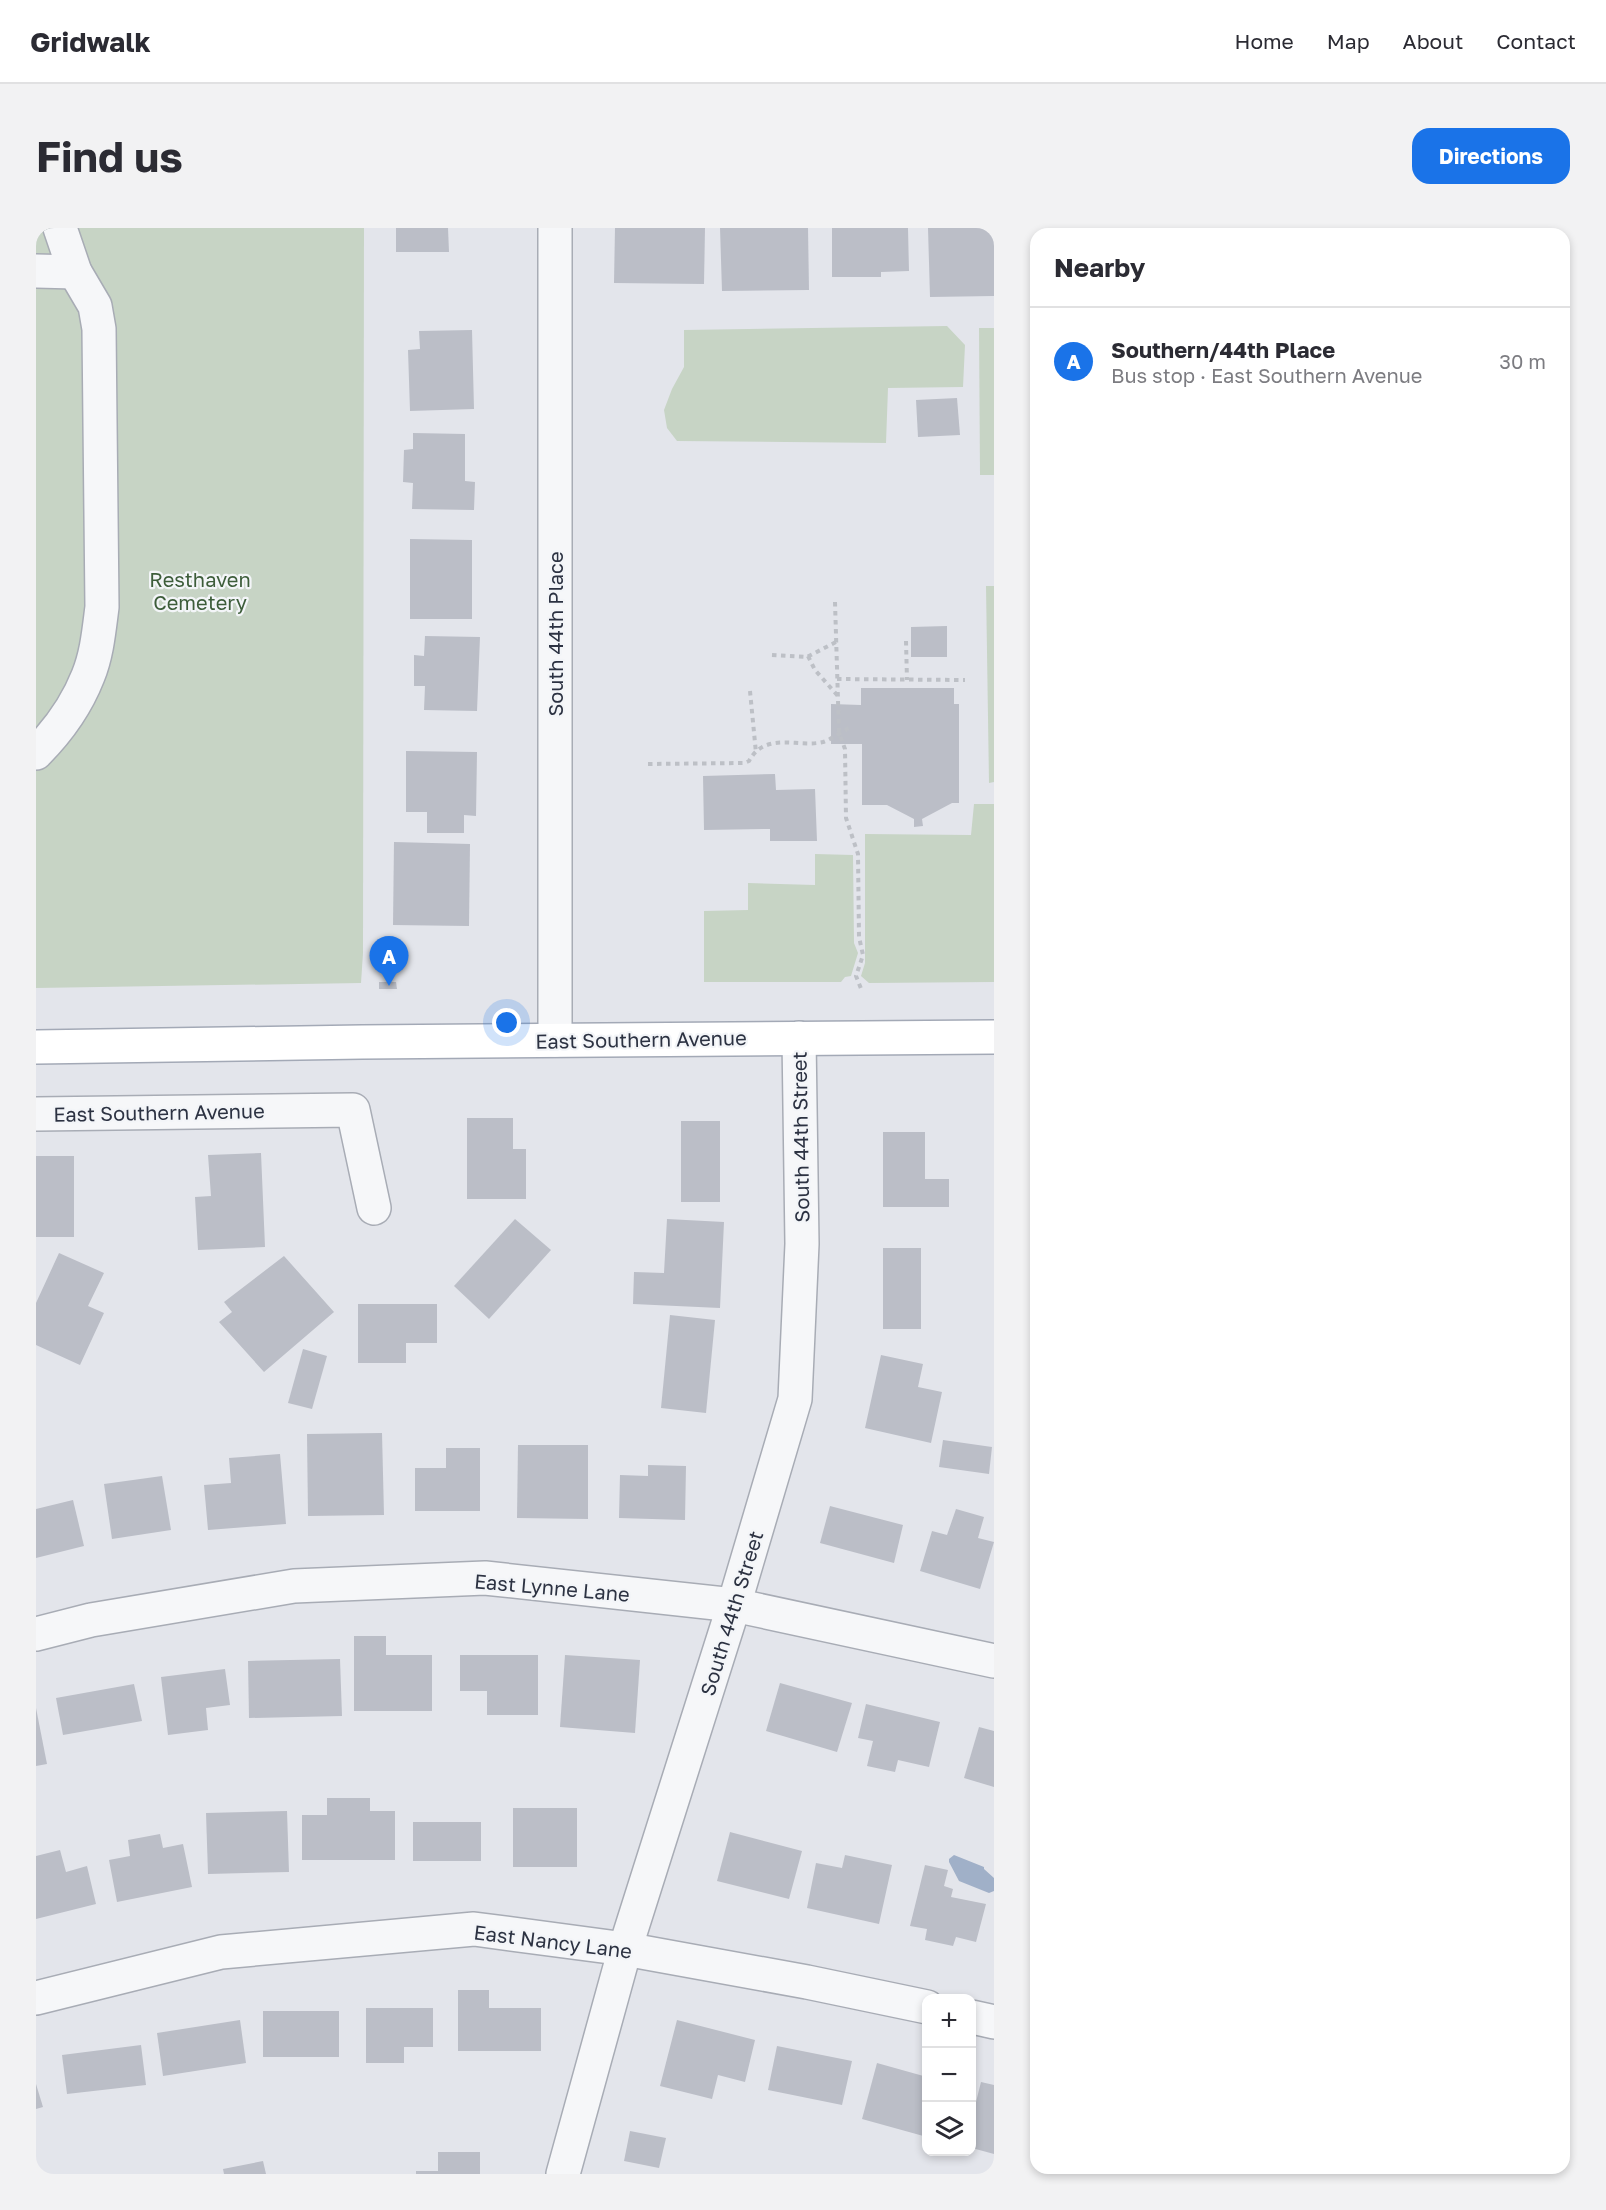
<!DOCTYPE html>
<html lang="en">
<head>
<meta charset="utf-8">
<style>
  body { margin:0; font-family:"Golos Text",sans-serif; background:#f2f2f3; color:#2b2b33 }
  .controls { position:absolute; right:18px; bottom:18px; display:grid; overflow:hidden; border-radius:12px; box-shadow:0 3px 9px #0003 }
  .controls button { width:54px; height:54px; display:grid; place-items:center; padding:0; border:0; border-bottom:2px solid #e1e1e2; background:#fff; color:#2b2b33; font:30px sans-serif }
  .you { position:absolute; left:471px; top:795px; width:21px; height:21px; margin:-15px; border:4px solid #fff; border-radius:50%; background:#1a73e8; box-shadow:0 0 0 9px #1a73e833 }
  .badge { display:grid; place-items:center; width:39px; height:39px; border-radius:50%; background:#1a73e8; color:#fff; font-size:20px; font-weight:700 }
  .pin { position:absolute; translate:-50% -50px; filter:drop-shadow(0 2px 3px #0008) }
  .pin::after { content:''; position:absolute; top:32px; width:21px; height:18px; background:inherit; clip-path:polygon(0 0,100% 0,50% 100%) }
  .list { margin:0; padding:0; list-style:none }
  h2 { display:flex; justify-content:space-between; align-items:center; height:78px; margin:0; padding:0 24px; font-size:26px }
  h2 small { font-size:20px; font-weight:400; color:#7c7c81 }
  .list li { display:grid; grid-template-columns:39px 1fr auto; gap:18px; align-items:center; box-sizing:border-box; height:108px; padding:0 24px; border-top:2px solid #e1e1e2 }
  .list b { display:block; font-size:22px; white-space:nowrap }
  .list p { margin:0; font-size:20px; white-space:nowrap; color:#7c7c81 }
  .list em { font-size:20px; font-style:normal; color:#7c7c81 }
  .icon { flex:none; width:33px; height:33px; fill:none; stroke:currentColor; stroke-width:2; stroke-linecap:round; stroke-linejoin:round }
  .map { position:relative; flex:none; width:958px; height:1946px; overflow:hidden; border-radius:18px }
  header { display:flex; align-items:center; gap:36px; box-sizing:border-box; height:84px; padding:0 30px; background:#fff; border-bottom:2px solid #e1e1e2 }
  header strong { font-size:28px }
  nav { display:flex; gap:33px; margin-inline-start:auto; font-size:21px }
  .intro { display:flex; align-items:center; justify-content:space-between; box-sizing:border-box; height:144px; padding:0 36px }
  h1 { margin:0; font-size:42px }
  .button { padding:15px 27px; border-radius:18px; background:#1a73e8; color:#fff; font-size:21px; font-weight:700 }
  main { display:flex; gap:36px; padding:0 36px }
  aside { flex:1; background:#fff; border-radius:18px; box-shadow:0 3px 9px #0003 }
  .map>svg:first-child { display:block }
</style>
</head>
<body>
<header>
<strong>Gridwalk</strong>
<nav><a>Home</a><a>Map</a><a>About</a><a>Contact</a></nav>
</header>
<div class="intro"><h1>Find us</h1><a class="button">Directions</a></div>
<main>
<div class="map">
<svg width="958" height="1946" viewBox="0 0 958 1946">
  <rect width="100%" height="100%" fill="#e3e5eb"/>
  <g fill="#c7d4c5">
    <path d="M0,0H328L327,725L325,755L0,760Z"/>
    <path d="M911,98L929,117L927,159L852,160L850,215L641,213L631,200L628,182L636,161L648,139V102Z"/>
    <path d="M943,100H958V247H944Z"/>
    <path d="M950,358H958V554L953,555Z"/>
    <path d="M938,576H958V754L833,755L825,748L829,735V606L935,607Z"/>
    <path d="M779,626L817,627L818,715L822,725L815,748L809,749L805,754H668V683L712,682V655L779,657Z"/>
  </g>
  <path fill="#a0b0c8" d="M918,1627L948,1639V1641L958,1650V1663L953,1665L923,1653L913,1634V1631Z"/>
  <g fill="#bbbec7">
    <path d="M360,0H412L413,24H360Z"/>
    <path d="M579,0H669L668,56L578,55Z"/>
    <path d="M684,0H772L773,62L686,63Z"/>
    <path d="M796,0H872L873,43L845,44V49H796Z"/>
    <path d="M892,0H958V68L894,69Z"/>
    <path d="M436,102L438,181L374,183L372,122L384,121L383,103Z"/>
    <path d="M921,170L924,207L882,209L880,172Z"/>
    <path d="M377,205L429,206V253L439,254L438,282L376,281L377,255L367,254L368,222L377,221Z"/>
    <path d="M374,311L436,312V391H374Z"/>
    <path d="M911,398V429H875V399Z"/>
    <path d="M389,408L444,409L441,483L388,482L389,458H378V427L388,428Z"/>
    <path d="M825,460H918V476H923V575H916L886,591L887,598L878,599V591L851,577H826V516H795V476L825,477Z"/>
    <path d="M370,523L441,524L440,588L428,587V605H391V584H370Z"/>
    <path d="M739,546L740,562L779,561L781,613H734V601L668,602L667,548Z"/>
    <path d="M358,614L434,616L433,698L357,697Z"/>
    <path d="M343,754H360L361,761H343Z"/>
    <path d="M431,890H477V921H490V971H431Z"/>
    <rect x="645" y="893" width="39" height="81"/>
    <path d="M847,904H889V951H913V979H847Z"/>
    <path d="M225,925L229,1019L162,1022L159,969L175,968L172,927Z"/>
    <rect x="0" y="928" width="38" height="81"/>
    <path d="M479,991L515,1022L453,1091L418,1058Z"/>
    <path d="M631,991L688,994L684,1080L597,1076L598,1044L628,1045Z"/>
    <rect x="847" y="1020" width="38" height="81"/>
    <path d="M23,1025L68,1045L52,1078L68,1085L44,1137L0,1117V1075Z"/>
    <path d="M248,1028L298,1084L228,1144L183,1094L196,1084L188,1074Z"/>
    <path d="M322,1076H401V1115H370V1135H322Z"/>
    <path d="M634,1087L679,1092L670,1185L625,1180Z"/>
    <path d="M267,1121L291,1128L276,1181L252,1175Z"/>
    <path d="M845,1127L887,1136L882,1159L906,1164L895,1215L829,1200Z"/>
    <path d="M346,1205L348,1287L272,1288L271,1206Z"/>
    <path d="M907,1212L956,1219L953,1246L903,1239Z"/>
    <path d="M482,1217H552V1291L481,1290Z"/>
    <path d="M410,1220H444V1283H379V1240H410Z"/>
    <path d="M244,1226L250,1296L172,1302L168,1257L195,1255L193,1230Z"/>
    <path d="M612,1237L650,1238L649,1292L583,1290L584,1247L612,1248Z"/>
    <path d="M126,1248L135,1302L76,1311L68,1256Z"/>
    <path d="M37,1272L48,1318L0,1330V1281Z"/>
    <path d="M794,1278L867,1297L858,1335L784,1315Z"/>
    <path d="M920,1281L948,1289L942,1310L958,1314L944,1361L884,1343L896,1303L911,1307Z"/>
    <path d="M318,1408H350V1427H396V1483H318Z"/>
    <path d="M424,1427H502V1487H451V1463H424Z"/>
    <path d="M529,1427L604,1432L599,1505L524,1499Z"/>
    <path d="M304,1431L306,1488L213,1490L212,1433Z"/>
    <path d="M189,1441L194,1477L170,1480L172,1502L132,1507L125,1449Z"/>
    <path d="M744,1455L816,1475L801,1524L730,1503Z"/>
    <path d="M98,1456L106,1493L27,1507L20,1470Z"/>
    <path d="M830,1476L904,1494L893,1539L862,1532L859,1544L831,1538L837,1513L822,1510Z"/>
    <path d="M0,1480L11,1536L0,1538Z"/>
    <path d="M943,1499L958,1503V1559L928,1550Z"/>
    <path d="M291,1570H334V1583H359V1632H266V1587H291Z"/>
    <rect x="477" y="1580" width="64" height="59"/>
    <path d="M251,1583L253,1644L172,1646L170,1585Z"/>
    <rect x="377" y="1594" width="68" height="39"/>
    <path d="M694,1604L766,1623L753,1671L681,1653Z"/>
    <path d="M124,1606L127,1620L147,1616L156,1659L81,1674L73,1632L94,1628L92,1612Z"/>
    <path d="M24,1622L30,1644L51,1638L60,1676L0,1691V1628Z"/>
    <path d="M809,1627L856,1637L843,1696L771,1680L780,1635L806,1640Z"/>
    <path d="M889,1637L912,1642L908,1658L917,1661L915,1669L950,1676L940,1714L920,1709L917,1718L889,1712L891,1701L874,1698Z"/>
    <path d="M422,1762H453V1780H505V1823H422Z"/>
    <path d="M330,1780H397V1819H368V1835H330Z"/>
    <rect x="227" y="1783" width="76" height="46"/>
    <path d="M204,1792L210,1835L127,1848L121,1805Z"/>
    <path d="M641,1792L719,1812L709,1854L682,1847L676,1871L624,1858Z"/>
    <path d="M105,1817L110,1857L31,1866L26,1827Z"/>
    <path d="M741,1818L816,1833L806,1877L732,1862Z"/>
    <path d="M841,1835L891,1849V1909L826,1891Z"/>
    <path d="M945,1854L958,1857V1926L936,1920V1890Z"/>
    <path d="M0,1856L7,1879L0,1881Z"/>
    <path d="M594,1903L630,1910L623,1940L588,1933Z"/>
    <path d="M402,1924H444V1946H380V1943H402Z"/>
    <path d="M227,1933L230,1946H188L187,1941Z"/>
  </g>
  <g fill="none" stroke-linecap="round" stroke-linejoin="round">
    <defs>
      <g id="minor">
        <path d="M0,43L39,44"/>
        <path d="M0,525C22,503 41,476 52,448C61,426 63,402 66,379L63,101L59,78L39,44L24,0"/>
        <path d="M519,812V0"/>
        <path d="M0,886L317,882L338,980"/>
        <path d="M0,1406L55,1392L258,1358L449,1350L698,1377L958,1433"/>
        <path d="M0,1770L185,1724L438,1701L589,1721L771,1754L891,1779"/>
        <path d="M936,1789L958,1794"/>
        <path d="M527,1946L589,1721L698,1377L759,1171L766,1016L763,810"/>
      </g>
      <path id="major" d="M0,819L326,814L958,809"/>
    </defs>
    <use href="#minor" stroke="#a8acb5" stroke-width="36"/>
    <use href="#major" stroke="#a3a9b6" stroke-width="36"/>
    <g stroke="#bdc0c6" stroke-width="4" stroke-dasharray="4.5 4.5" stroke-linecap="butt">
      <path d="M799,374L803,505L809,521L810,590L822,626L823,709L827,727L820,748L826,763"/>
      <path d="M870,413L871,452"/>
      <path d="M736,427L771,429L800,414"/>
      <path d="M772,428L779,442L802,468"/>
      <path d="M801,451L929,452"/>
      <path d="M714,463L720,525"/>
      <path d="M612,536L708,535L713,533C729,503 763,520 787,514C796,511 805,504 813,500"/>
    </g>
    <use href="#minor" stroke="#f6f7f9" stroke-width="33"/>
    <use href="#major" stroke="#fff" stroke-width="33"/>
  </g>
  <g text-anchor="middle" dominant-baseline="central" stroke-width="4.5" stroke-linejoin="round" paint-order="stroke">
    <g font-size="20" fill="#3d5d3a" stroke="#f3f5f8">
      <text x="164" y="351">Resthaven<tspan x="164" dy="23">Cemetery</tspan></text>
    </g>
    <g font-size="20" fill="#2c3242" stroke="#f3f5f8">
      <text transform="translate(519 406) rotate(-90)">South 44th Place</text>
      <text transform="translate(605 811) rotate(-1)">East Southern Avenue</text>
      <text transform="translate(123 884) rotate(-1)">East Southern Avenue</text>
      <text transform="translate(764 909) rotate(-91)">South 44th Street</text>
      <text transform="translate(516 1359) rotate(5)">East Lynne Lane</text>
      <text transform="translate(695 1385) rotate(-73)">South 44th Street</text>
      <text transform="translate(517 1713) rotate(7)">East Nancy Lane</text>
    </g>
  </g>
</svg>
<div class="controls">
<button>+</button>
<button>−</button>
<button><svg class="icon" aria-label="layers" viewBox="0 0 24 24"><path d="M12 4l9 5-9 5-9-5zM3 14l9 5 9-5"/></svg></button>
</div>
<div class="you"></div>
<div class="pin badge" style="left:353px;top:758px">A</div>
</div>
<aside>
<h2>Nearby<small></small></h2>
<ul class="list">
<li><span class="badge">A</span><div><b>Southern/44th Place</b><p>Bus stop · East Southern Avenue</p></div><em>30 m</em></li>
</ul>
</aside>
</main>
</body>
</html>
